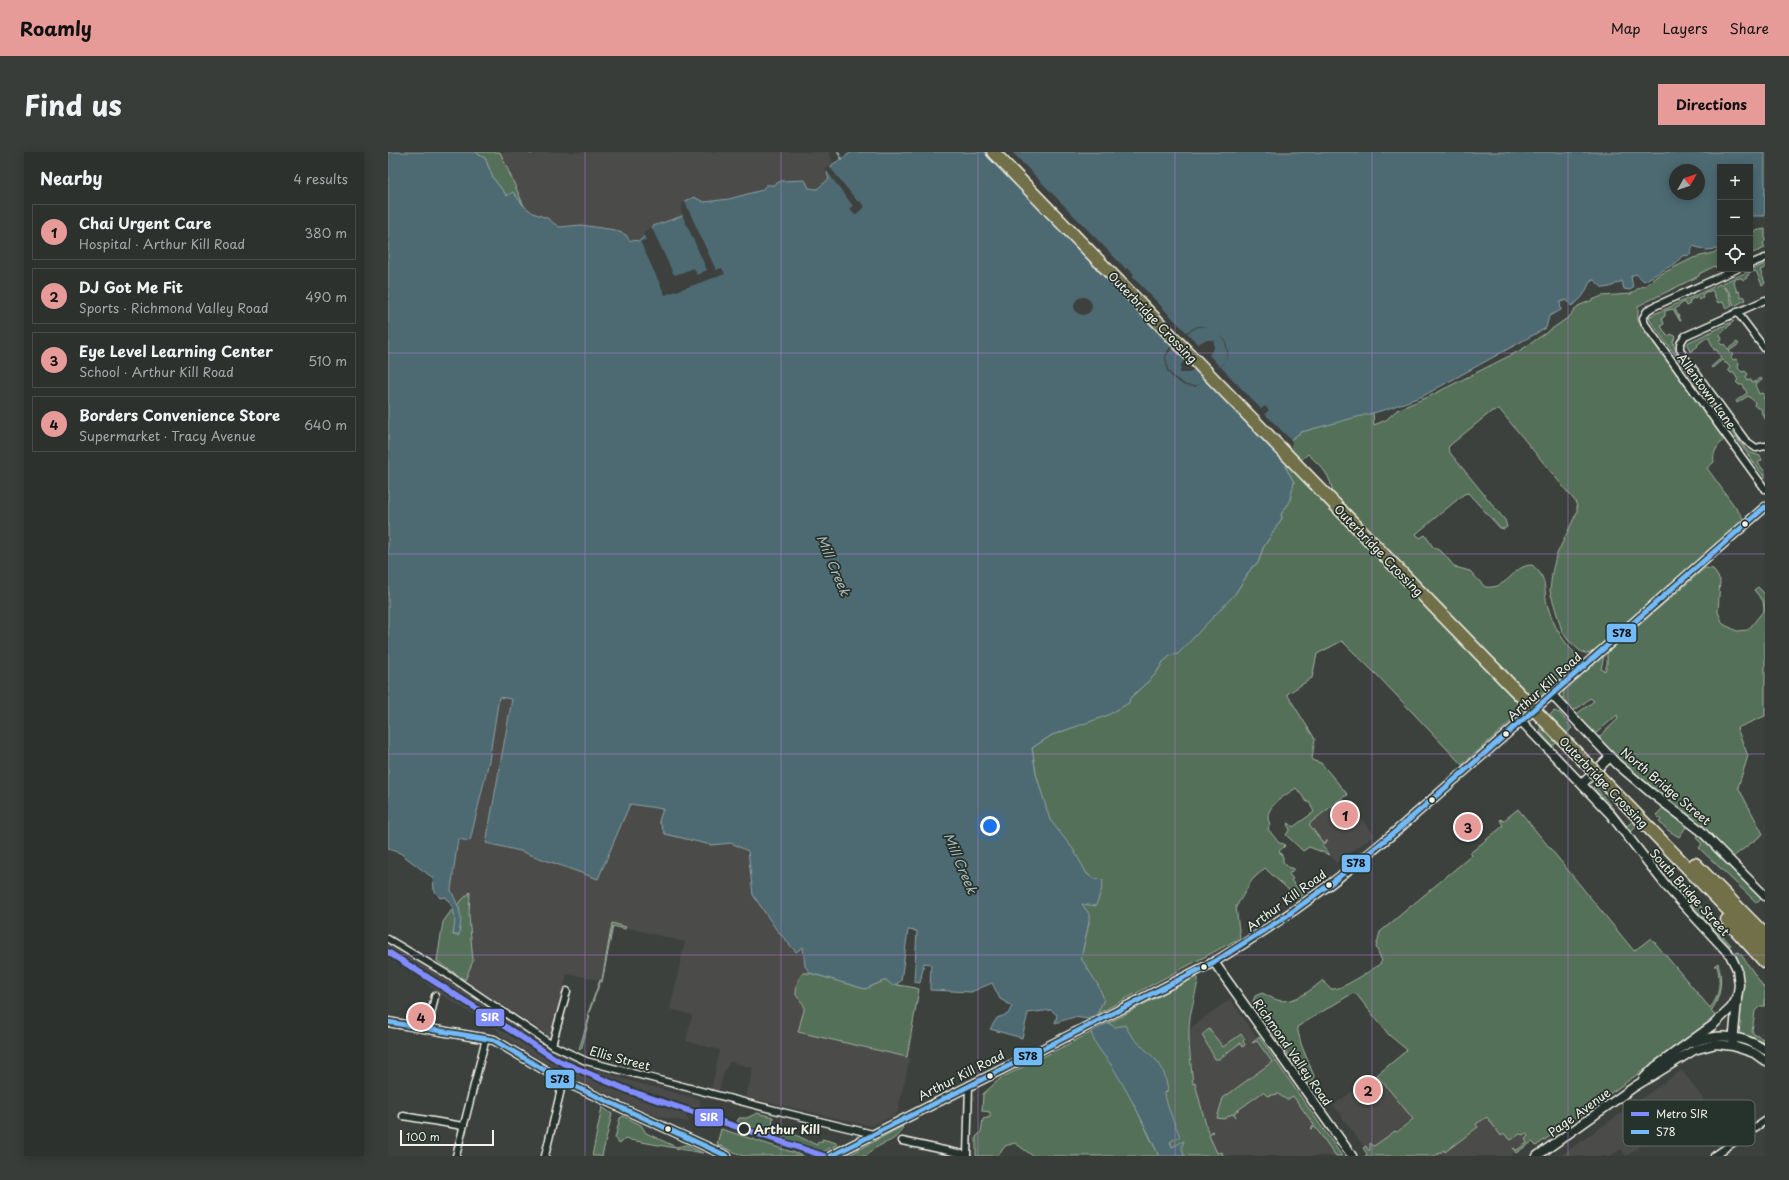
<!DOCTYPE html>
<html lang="en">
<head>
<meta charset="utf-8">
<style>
  body { margin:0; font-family:"Playpen Sans",sans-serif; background:#393d3a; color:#f1f3f6 }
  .controls { position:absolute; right:12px; top:12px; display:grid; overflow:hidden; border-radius:0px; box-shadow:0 2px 10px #0003 }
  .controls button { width:36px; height:36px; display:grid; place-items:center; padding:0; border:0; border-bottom:1px solid #484c4a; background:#2d312e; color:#f1f3f6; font:20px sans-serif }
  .compass { position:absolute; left:1281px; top:12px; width:36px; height:36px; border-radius:50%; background:#2d312e; box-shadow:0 2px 10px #0003; rotate:50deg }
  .scale { position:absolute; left:12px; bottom:10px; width:94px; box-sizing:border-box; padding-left:4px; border:2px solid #f4f1e8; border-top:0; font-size:11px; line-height:14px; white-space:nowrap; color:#f4f1e8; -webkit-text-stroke:3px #26332d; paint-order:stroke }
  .you { position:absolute; left:602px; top:674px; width:14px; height:14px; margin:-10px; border:3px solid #fff; border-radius:50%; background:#1a73e8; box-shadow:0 0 0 6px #1a73e833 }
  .badge { display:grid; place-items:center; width:26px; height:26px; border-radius:50%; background:#e69b98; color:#111; font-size:13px; font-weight:700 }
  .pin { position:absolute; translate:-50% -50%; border:2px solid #fff; box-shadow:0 1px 4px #0006 }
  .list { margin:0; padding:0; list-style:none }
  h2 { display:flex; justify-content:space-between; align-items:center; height:52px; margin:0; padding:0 16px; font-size:17px }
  h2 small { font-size:13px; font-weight:400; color:#a7a9aa }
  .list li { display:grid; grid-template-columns:26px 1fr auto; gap:12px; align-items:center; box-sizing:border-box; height:56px; margin:0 8px 8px; padding:0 8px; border:1px solid #484c4a; border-radius:0px }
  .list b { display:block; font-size:15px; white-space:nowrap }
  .list p { margin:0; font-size:13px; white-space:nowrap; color:#a7a9aa }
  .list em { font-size:13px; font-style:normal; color:#a7a9aa }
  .icon { flex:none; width:22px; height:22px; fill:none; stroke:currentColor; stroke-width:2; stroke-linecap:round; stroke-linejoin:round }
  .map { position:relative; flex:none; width:1377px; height:1004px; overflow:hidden; border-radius:0px }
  header { display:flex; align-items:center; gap:24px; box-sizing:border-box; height:56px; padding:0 20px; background:#e69b98; color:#111 }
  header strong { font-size:19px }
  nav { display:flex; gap:22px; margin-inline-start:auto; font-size:14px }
  .intro { display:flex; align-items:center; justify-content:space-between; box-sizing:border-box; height:96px; padding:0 24px }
  h1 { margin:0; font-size:28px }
  .button { padding:10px 18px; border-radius:0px; background:#e69b98; color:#111; font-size:14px; font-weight:700 }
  main { display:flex; gap:24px; padding:0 24px }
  aside { flex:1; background:#2d312e; border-radius:0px; box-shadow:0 2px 10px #0003 }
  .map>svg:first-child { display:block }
</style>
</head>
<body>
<header>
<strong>Roamly</strong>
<nav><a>Map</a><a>Layers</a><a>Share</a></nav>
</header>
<div class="intro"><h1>Find us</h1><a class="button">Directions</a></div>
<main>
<aside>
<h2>Nearby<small>4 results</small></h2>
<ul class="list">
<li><span class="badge">1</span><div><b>Chai Urgent Care</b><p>Hospital · Arthur Kill Road</p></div><em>380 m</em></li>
<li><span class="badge">2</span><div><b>DJ Got Me Fit</b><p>Sports · Richmond Valley Road</p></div><em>490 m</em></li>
<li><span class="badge">3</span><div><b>Eye Level Learning Center</b><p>School · Arthur Kill Road</p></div><em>510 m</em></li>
<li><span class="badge">4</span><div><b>Borders Convenience Store</b><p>Supermarket · Tracy Avenue</p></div><em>640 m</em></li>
</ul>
</aside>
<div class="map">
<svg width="1377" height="1004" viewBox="0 0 1377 1004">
  <rect width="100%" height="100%" fill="#3c413e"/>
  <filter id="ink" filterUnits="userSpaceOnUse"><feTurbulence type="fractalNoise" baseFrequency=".025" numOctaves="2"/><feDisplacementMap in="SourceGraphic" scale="8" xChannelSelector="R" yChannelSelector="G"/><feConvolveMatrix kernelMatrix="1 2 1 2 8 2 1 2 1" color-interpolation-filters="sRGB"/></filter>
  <g filter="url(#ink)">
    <g fill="#4b4b4a">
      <path d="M112,0H441L445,12L439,21L441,27L429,37L421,36L417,28L393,29L374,38L341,47L316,50H297L294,64L265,74L252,89L241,88L208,76L193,73L171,75L159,66L145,61L136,54Z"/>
      <path d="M111,545L124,547L98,691L132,699L242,651L275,657L323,693L343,691L360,699L365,743L388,777L407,800L415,794L417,814L422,821H415L411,848L416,853V858L410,880L522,906L509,962L483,974L358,945L365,916L342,910L336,920L331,939L323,937L332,898L298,889L304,863L282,857L297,790L224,772L214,828L179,822L163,885L77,828L85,809L81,764L82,740L69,753L63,738L70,687L82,689Z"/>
      <path d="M955,645L987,683L948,711L918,672Z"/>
      <path d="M0,792L52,822L145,886L195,914L242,929L307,946L313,948L311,953L326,958L324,962L327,963V966L408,992L409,990L435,1000L427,1004H415L404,1000V998L299,964L298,966L301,967L300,970L268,964L185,926L139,900L112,882L109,877L49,840L24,820L0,806Z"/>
      <path d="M842,847L869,886L871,885L954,1004H829L816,978L805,932L801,897V880L805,874Z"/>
      <path d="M1294,918L1316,948L1238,1004L1233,997L1223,1004H1172Z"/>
      <path d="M988,921L1025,966L979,1002L975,996L976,995L953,964L954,963L945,954Z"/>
      <path d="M1099,965L1113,984L1116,982L1122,987L1138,981L1141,984L1137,987L1139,991L1144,990L1122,1004H1047L1056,998L1058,999L1078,985L1090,975L1088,972Z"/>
    </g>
    <g fill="#547058" stroke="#a4b0a0" fill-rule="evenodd">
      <path d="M88,0H112L136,54L125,40L120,45L105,26L97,6L91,3Z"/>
      <path d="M1377,77V89L1375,91L1377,96L1362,102V80Z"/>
      <path d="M1332,99V114L1328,116L1327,114L1311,122V124L1250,154C1251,158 1249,164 1250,169L1336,287C1330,294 1324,300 1326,310L1319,316L1355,366L1354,369L1203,501L1198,502L1191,498L1180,488L1174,479L1162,439L1164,421L1168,404L1189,360V355L1187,349L1112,258L1104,259L1061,294L1060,297L1063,302L1117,368L1119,375L1116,377L1112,376L1080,341L1076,342L1028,382L1032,386L1037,383L1045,395L1054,400L1067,415L1082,419L1097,435C1121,438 1124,413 1144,413C1160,426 1155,434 1159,452C1165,473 1175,491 1191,505L1193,510L1139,555L1074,613L991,525L954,489L929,502L924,526L899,542L927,587L924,606L926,609L933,611L960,643L955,645L921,672L935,691L940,688L934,694L942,703L921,695L915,699L898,683L902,677L899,673L901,671L905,675L926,660L921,650H919L908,636C897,644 873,656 882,672L880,677L891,691L896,692L897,694L891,699L895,705V710L901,716H905L906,717L901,722L905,727L903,728L915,743L909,747C900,735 887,727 877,716L864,728L848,755L852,786L709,862L716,847L693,806L701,770L693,752L706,727L699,722L661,668L648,622L644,596L664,583L688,574L742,546L767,523L775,510L847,442L864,415L870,411L875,396L894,366L893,362L901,351L906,330L898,316L901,289L913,280L985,260L986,273L998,268L1009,258L1042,244L1133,198L1181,165L1190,154L1214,144L1243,142L1252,135L1257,134L1269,124L1305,106ZM920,302C934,316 943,322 945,343L912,309Z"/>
      <path d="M1377,112V116L1372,118L1377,131L1374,133L1368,119L1360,121L1361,123L1358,124L1359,126L1355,128L1354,126L1346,127L1345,129L1349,140L1351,139L1353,145L1356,144L1358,148L1346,154L1342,140L1337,136L1334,131Z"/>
      <path d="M1332,132L1341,141L1344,154L1338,157L1335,150L1330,151L1324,138L1320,140L1319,139L1314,143L1315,146L1311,148L1310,145L1306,147L1305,146L1301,150L1302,152L1298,154L1296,150L1287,157L1293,169H1292L1285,157L1277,159V164L1274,166L1276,172L1273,174L1279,184L1284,182L1287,185L1285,190L1289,204L1357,296L1361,300L1372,304L1374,308L1370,311L1377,320V326L1261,167L1262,164Z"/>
      <path d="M1346,169L1332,183L1334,187L1332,191L1334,193L1336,192L1340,197L1349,190L1351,192L1341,199L1345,203L1343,205L1345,208L1348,207L1351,211L1350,216L1354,220L1357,219L1360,222L1358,225L1360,228L1362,227L1365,231L1373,226L1374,228L1367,233L1371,242L1374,241L1377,245L1375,246L1377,248V267L1373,260L1374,259L1372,256H1369L1366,253L1367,250L1360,244L1349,251L1348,249L1359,241L1355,233H1351L1348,230L1350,228L1346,221H1343L1340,218L1342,215L1338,211H1337L1334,208L1324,216L1323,215L1333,206L1329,198H1326L1321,186H1318L1309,193L1310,194L1302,200L1299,192L1301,190Z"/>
      <path d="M1317,416L1325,417L1332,428L1330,460L1335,472L1349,479L1360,478L1376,458L1375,449L1366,438L1370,435L1377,442V564L1349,576L1360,604L1350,635L1375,682L1345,705L1243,621L1209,587L1230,567L1229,563L1206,583L1186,564L1206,549L1202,546L1194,553L1183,560C1177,552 1171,544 1179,535L1216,504L1213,517L1217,519L1219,512V501Z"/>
      <path d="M1166,559L1172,561L1184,576L1165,594L1153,581L1152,572Z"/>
      <path d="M1207,634L1239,674L1247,667L1251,672L1243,680L1240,679L1205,635Z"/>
      <path d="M1275,656H1277L1298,675L1291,685L1281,679L1271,670L1273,668L1268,663Z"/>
      <path d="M1130,657L1246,799L1263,786L1322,856C1332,845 1333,828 1329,814H1326L1330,811C1335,828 1333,845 1323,859L1329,866L1148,994L1144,990L1128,1001L1125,996L1129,998L1139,991L1137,987L1140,984L1138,981L1135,983L1132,982L1123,988L1116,982L1113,984L1099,965L1088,972L1090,975L1057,1000L1056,998L1047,1004H977L979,1002L975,996L978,994L980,998H982V991L986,994L1007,979L1009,980L1025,967L989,923L1019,898L1001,883L969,843L965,841L909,875L913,892L926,924V927L922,934L864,852L867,844L874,841C879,843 883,846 889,848C906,852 922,839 935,828C937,832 940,836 944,837C954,838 983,818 992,812L994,809L988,795L992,780L1084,703L1082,701L1115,674L1112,668L1113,667L1115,669Z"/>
      <path d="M1310,683L1373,747L1369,751L1311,696L1314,692L1308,686Z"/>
      <path d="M1287,726L1337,781L1335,784L1343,793L1342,794L1282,730Z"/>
      <path d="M82,740L81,764L85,809L77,828L49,809L55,770L65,756L68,770L65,783H71V756L69,753Z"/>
      <path d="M224,771L238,775L237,777L225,774L214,830H212L201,861L200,863L202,864L194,895L193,897H191L201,865L199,864L212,828H214Z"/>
      <path d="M1349,800L1352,801L1377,837V854H1372L1367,859L1364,879L1366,882L1377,888V894L1351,883L1349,880C1352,855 1361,827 1348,803Z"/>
      <path d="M415,821H422L477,837L498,828C507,835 519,833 531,837L519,905L410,880L416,858V853L408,843C408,835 409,827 415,821Z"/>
      <path d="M807,825L810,826C811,829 803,858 802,865C799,887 803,910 805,932L807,931L820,981L824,979L825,980L821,983L829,1001L834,1000L835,1004H787L777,974L715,874Z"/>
      <path d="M821,877L835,895L853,882L857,887L855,889L857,893L855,895L852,891L831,907H827L814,883Z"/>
      <path d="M706,879L736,927L743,946L771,1004H645L627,991L617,994L610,1004H588V985L593,980L595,967L602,965V960L594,959L595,942L613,926Z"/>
      <path d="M871,885L954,1004H948L927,975L922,977L926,973L905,944L899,948L890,942L879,944L875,940L846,961L848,965L844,962L836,967L829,966L835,946L884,910L869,889L864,891Z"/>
      <path d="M214,955L224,962L214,1004H204Z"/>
      <path d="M369,961L385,965L384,972L429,993L430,989L434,990V987L449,991L448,993L435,1000L349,970L351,966H359Z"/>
      <path d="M235,964L253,973L258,981L288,995L298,993L315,1001L237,987L233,991H230L227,986L232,966Z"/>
      <path d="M515,974C509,993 489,989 479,1004H459Z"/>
      <path d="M333,977L404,1000L415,1004H355L329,992Z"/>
    </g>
    <g fill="#4d6a73" stroke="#90a0a2" fill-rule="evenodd">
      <path d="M0,0H88L91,3L97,6L105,26L119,44L125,40L136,54L145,61L159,66L171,75L193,73L227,78L238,83L241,88L252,89L265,74L294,64L297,49L306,45L316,50L341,47L374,38L378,33H385L393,29L417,28L421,36L429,37L441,27L439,21L445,12L464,0H1377V64H1364L1362,62V15H1332L1331,97L1318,98L1305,94L1302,103L1294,104L1288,111L1256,129L1248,122L1243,124L1245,136L1242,138L1236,137L1234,129L1222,135L1215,136L1206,128L1202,129C1198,140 1194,148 1183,154L1179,148L1172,150L1173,158L1161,164L1158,176L1035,244L996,258L913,280L901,289L898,316L906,330L901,351L893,362L894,366L875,396L870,411L864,415L847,442L790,502L783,503L775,510L767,523L742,546L741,551L718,564L664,583L644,596L648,622L662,668L685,697L699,722L706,727L715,728L714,736L708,754L694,752L701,762V770L693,806L710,833L716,847L709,862L700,867L686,865L667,871L669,863L663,858L640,861L634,886L602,877L609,866L620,862L624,854L612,847L604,831L583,840L542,838L543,812L536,811L532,831L526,830L529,779L520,778L513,829L505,834L498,828L477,837L422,821L417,814L415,795L408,800L388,777L365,743L360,699L343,691L323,693L277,682L271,669L275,657L242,652L210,727L132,699L98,691L124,547L111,545L101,609L82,689L70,687L63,738L71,756L73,767L71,783H65C68,766 68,759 58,745L52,746L46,738L45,726L12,701L0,697ZM1287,18H1311V42H1287Z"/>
      <path d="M720,871L727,875L737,873C744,888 758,897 769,909C776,917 778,927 780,938L777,941C778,953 787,973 792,984L782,990L784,995L796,989L794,994L796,1004H771C758,975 743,946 727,919C719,905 707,896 703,880Z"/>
    </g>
    <g fill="#3c413e" fill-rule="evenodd">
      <path d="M599,0H624L738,117L740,116L746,122L744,124L798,180L810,174L821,175L830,181L838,189L840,200L837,209L833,215L873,257L877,254L881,258L877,262L904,289L900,310L865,274L863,275L859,271L861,270L820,227L807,235L797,234L785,226L779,219L777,204L780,198L786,192L731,136L729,137L724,131L725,130ZM810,175H821L830,181L837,189L839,200L837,209L832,215L821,203L826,196V188H817L810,192L799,181ZM787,193L798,205L793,213L792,221H801L808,215L820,227L817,229L807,234L798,233L786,225L780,218L778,204Z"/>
      <path d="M441,14L470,50L472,49L477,55L467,63L462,56L465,54L438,18Z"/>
      <path d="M296,48L328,118L334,116L337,122L277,143L252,89L258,88L255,82L263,74L285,121L287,123L306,116L309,123L319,118L293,60Z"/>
      <circle cx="695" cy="154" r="9"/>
    </g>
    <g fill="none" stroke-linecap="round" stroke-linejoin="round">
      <path stroke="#90a0a2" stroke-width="2" d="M450,0L454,8"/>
      <defs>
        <g id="minor">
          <path d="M1362,112L1377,106"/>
          <path d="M1349,117L1265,155L1259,159L1255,166L1257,172L1377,337"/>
          <path d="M1377,148L1297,184L1292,192V197L1295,203L1358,289L1368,296L1377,294"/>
          <path d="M1349,160L1377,197"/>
          <path d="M0,787L59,822L164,893L198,909L398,961L485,982"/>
          <path d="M40,877L47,844"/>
          <path d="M164,893L179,839"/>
          <path d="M15,964L75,974"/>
          <path d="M514,989L579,1003"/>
          <path d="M68,1004L98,886"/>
          <path d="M157,1004L175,929"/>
          <path d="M579,1004L581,933"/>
          <path d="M1326,1004L1377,969"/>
        </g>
        <g id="tertiary">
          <path d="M1164,543L1229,612L1262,640L1312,678L1377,744"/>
          <path d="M1134,570L1223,663L1280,736L1342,803L1349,817L1351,833L1349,846L1343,856L1325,873L1285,902"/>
          <path d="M1194,632L1222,605"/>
          <path d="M826,810L964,1004"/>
          <path d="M0,870L106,888L175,929L339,1004"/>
          <path d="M1306,890C1330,881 1356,883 1377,898"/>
          <path d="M1345,891L1349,849"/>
          <path d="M1256,926L1267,915L1289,899"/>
          <path d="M443,1004L826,810C890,772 951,728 1007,680L1377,355"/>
          <path d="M1149,1004L1246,935L1306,898L1328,892L1345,894L1366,901L1377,909"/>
        </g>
        <g id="motorway">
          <path d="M605,0L866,269"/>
          <path d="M1263,678L1377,796"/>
          <path d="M1307,712L1377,783"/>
          <path d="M1339,768L1377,810"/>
        </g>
      </defs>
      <use href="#minor" stroke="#f4f1e8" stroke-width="9"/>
      <use href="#tertiary" stroke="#f4f1e8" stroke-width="11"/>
      <use href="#motorway" stroke="#f4f1e8" stroke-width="15"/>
      <use href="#minor" stroke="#26332d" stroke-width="6"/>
      <use href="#tertiary" stroke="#26332d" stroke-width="8"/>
      <use href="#motorway" stroke="#71704a" stroke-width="12"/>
      <path stroke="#f4f1e8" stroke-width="2" d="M142,0L143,1"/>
      <defs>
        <path id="motorway-bridge" d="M866,269L1263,678"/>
      </defs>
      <use href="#motorway-bridge" stroke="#f4f1e8" stroke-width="15" stroke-linecap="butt"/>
      <use href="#motorway-bridge" stroke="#71704a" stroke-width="12"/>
      <defs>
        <g id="bus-1">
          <path d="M0,870L106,888L175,929L339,1004"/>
          <path d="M443,1004L826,810L897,765L942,732L1007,680L1377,355"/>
        </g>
      </defs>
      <use href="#bus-1" stroke="#26332d" stroke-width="8"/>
      <use href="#bus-1" stroke="#73baf8" stroke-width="5"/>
      <defs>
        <path id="metro-1" d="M0,800L171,909L242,939L436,1004"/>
      </defs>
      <use href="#metro-1" stroke="#26332d" stroke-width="9"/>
      <use href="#metro-1" stroke="#808cff" stroke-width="6"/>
    </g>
  </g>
  <path fill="none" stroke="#ab7bcf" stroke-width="1" stroke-opacity="0.55" d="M197,0V1004M393,0V1004M590,0V1004M787,0V1004M984,0V1004M1180,0V1004M0,201H1377M0,402H1377M0,602H1377M0,803H1377"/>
  <g fill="#f4f1e8" stroke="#26332d" stroke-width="1.5">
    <circle cx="1357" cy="372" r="3.5"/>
    <circle cx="1118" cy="582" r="3.5"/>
    <circle cx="1044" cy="648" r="3.5"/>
    <circle cx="941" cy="733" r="3.5"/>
    <circle cx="816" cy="815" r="3.5"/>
    <circle cx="602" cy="924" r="3.5"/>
    <circle cx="280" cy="977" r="3.5"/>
  </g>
  <circle fill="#26332d" stroke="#f4f1e8" stroke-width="2" cx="356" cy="977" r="6"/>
  <g text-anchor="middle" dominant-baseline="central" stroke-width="3.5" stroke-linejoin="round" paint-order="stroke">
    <g font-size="12" fill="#f4f1e8" stroke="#26332d">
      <text transform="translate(765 165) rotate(46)">Outerbridge Crossing</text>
      <text transform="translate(1319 239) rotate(54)">Allentown Lane</text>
      <text transform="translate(991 398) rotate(46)">Outerbridge Crossing</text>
      <text transform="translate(1156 534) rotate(-42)">Arthur Kill Road</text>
      <text transform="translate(1216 630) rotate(46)">Outerbridge Crossing</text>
      <text transform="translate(1278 634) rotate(40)">North Bridge Street</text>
      <text transform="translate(1302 740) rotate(48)">South Bridge Street</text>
      <text transform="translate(898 748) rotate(-36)">Arthur Kill Road</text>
      <text transform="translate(905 900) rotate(55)">Richmond Valley Road</text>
      <text transform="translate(232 906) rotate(15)">Ellis Street</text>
      <text transform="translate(573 923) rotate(-27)">Arthur Kill Road</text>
      <text transform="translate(1191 960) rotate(-36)">Page Avenue</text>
    </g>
    <g font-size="12" font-weight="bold" fill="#f4f1e8" stroke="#26332d" text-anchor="start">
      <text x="366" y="977">Arthur Kill</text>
    </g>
    <g font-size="13" font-style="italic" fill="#b1bbb9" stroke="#26332d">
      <text transform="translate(446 413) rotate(67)">Mill Creek</text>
      <text transform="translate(573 711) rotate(67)">Mill Creek</text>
    </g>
  </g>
  <rect x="1235" y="948" width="132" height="46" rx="6" fill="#26332d" stroke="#646c65" stroke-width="1"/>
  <rect x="1243" y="960" width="18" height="4" fill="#808cff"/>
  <rect x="1243" y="978" width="18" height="4" fill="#73baf8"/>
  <g font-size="11" fill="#f4f1e8">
    <text x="1268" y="966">Metro SIR</text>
    <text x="1268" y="984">S78</text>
  </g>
  <g stroke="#26332d" stroke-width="1.5">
    <rect x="1218" y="471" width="31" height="20" rx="4" fill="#73baf8"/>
    <rect x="953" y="702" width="30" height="19" rx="4" fill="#73baf8"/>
    <rect x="87" y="856" width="30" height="19" rx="4" fill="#808cff"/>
    <rect x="625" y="895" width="30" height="19" rx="4" fill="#73baf8"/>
    <rect x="157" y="917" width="30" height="20" rx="4" fill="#73baf8"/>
    <rect x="306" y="956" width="30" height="19" rx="4" fill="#808cff"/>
  </g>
  <g font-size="11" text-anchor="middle" font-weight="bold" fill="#fff">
    <text x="102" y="869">SIR</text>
    <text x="321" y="969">SIR</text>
  </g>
  <g font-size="11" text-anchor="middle" font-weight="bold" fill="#111">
    <text x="1234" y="485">S78</text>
    <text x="968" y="715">S78</text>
    <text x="640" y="908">S78</text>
    <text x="172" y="931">S78</text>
  </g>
</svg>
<div class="controls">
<button>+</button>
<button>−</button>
<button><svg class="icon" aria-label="locate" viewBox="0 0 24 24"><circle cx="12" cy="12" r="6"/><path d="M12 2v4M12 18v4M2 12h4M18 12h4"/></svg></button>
</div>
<svg class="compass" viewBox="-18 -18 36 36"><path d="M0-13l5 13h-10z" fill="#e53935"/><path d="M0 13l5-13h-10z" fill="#a7a9aa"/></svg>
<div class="scale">100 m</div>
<div class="you"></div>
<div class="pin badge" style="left:957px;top:663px">1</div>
<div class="pin badge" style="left:980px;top:938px">2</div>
<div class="pin badge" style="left:1080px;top:675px">3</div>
<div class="pin badge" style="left:33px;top:865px">4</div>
</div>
</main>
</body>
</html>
